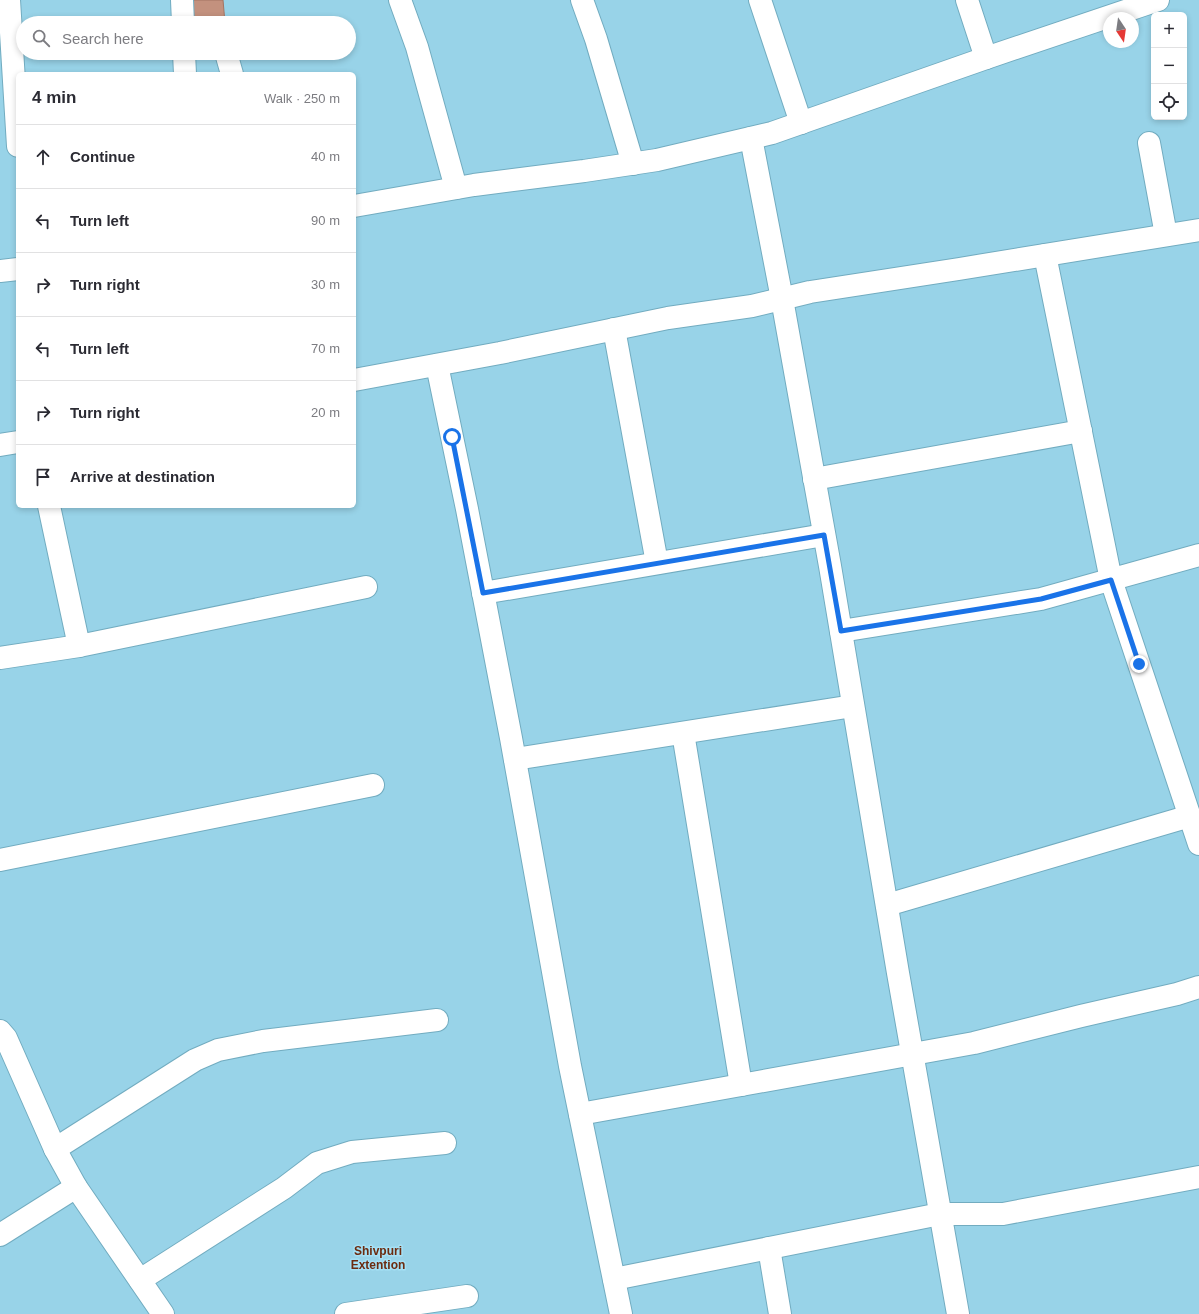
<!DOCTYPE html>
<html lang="en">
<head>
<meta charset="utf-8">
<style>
  body { margin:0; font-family:Arial,sans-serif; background:#f7f7f7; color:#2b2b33 }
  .controls { position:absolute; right:12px; top:12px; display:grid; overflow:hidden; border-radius:6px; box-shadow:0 2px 6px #0003 }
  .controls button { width:36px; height:36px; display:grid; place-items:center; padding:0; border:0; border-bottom:1px solid #e1e1e2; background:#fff; color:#2b2b33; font:20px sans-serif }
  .compass { position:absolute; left:1103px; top:12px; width:36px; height:36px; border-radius:50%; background:#fff; box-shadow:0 2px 6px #0003; rotate:167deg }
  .stop { position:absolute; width:12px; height:12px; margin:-9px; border:3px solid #1a73e8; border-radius:50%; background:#fff }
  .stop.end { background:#1a73e8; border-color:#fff; box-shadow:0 1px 4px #0008 }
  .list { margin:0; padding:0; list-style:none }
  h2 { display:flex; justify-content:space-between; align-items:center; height:52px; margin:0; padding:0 16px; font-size:17px }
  h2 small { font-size:13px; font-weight:400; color:#7c7c81 }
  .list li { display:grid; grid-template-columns:26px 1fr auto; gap:12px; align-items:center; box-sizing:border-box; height:64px; padding:0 16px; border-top:1px solid #e1e1e2 }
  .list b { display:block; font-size:15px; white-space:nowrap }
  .list em { font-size:13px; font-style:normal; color:#7c7c81 }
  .icon { flex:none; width:22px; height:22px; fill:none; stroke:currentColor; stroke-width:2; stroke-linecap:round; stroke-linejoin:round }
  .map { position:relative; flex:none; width:1199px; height:1314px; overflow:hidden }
  .search { position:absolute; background:#fff; box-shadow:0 2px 6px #0003; left:16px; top:16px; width:340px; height:44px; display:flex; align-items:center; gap:10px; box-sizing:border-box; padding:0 14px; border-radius:22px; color:#7c7c81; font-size:15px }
  .panel { position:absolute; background:#fff; box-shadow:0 2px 6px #0003; left:16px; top:72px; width:340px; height:436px; border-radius:6px }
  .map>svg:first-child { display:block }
</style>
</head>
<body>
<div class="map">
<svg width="1199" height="1314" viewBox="0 0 1199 1314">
  <rect width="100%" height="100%" fill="#98d3e8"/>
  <path fill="#c3917e" stroke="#a47462" d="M186,0H223L225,23H188Z"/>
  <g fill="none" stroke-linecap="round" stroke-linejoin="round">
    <defs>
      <g id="minor">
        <path d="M9,0L18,146"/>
        <path d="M182,0L183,23"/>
        <path d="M400,0L417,47L456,188"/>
        <path d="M582,0L596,39L633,164"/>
        <path d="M760,0L801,123"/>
        <path d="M967,0L986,58"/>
        <path d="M184,53L185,74"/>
        <path d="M226,53L232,74"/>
        <path d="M751,138L782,299L830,566L898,973L958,1314"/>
        <path d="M1149,143L1166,235"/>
        <path d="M354,206L474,185L584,171L657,160L772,133L986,58L1158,0"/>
        <path d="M1045,255L1111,580L1199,844"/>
        <path d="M0,271L18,269"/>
        <path d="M614,329L657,563"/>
        <path d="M437,365L467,509L511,738L570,1066L621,1314"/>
        <path d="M354,380L500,353L668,318L752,306L810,292L959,269L1199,230"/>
        <path d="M0,445L18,442"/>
        <path d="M814,479L1081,431"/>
        <path d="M49,506L79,646"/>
        <path d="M483,593L824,535"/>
        <path d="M841,631L1041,599L1199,555"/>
        <path d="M0,658L79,646L366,587"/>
        <path d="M683,733L741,1085"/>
        <path d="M515,759L853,706"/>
        <path d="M0,860L373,785"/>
        <path d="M887,905L1190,816"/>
        <path d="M0,1031L6,1038L55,1149L76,1187L163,1314"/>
        <path d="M580,1114L974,1043L1081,1016L1177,994L1199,987"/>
        <path d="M55,1149L195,1060L218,1050L263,1041L437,1020"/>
        <path d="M0,1235L76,1187"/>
        <path d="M769,1248L780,1314"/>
        <path d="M614,1279L940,1214H1003L1199,1177"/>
        <path d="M140,1280L284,1188L317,1163L352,1152L445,1143"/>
        <path d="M346,1314L467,1296"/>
      </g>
    </defs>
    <use href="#minor" stroke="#72acc0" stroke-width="24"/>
    <use href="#minor" stroke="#fff" stroke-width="22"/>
  </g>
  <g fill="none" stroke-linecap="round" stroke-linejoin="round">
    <path stroke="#1a73e8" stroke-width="5" d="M452,437L483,593L824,535L841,631L1041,599L1111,580L1139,664"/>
  </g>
  <g text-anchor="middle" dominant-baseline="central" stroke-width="3" stroke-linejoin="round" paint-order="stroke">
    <g font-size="12" font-weight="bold" fill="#6c2b0f" stroke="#a5e0f5">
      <text x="378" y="1251">Shivpuri<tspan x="378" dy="14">Extention</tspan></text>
    </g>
  </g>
</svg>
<div class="controls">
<button>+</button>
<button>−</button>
<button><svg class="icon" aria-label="locate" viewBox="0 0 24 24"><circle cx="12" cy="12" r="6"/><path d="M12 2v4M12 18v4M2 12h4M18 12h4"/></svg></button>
</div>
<svg class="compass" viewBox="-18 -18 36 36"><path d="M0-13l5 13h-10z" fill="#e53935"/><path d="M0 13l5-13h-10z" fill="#7c7c81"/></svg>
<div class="stop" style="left:452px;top:437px"></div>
<div class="stop end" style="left:1139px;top:664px"></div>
<div class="search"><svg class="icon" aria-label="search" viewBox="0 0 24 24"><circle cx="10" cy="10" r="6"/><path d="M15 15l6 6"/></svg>Search here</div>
<section class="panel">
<h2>4 min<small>Walk · 250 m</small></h2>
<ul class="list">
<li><svg class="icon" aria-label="ahead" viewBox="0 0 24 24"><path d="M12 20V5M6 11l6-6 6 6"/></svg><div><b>Continue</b></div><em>40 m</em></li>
<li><svg class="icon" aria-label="left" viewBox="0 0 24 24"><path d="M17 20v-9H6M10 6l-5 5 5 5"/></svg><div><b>Turn left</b></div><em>90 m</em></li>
<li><svg class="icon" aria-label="right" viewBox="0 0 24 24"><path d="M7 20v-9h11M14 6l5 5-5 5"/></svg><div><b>Turn right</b></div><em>30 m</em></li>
<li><svg class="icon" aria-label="left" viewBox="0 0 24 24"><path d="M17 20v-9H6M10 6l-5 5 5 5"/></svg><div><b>Turn left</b></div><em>70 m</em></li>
<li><svg class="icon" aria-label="right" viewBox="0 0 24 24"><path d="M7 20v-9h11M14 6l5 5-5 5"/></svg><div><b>Turn right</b></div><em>20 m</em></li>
<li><svg class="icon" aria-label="arrive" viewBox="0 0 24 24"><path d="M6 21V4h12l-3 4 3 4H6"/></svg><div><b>Arrive at destination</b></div></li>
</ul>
</section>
</div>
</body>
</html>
